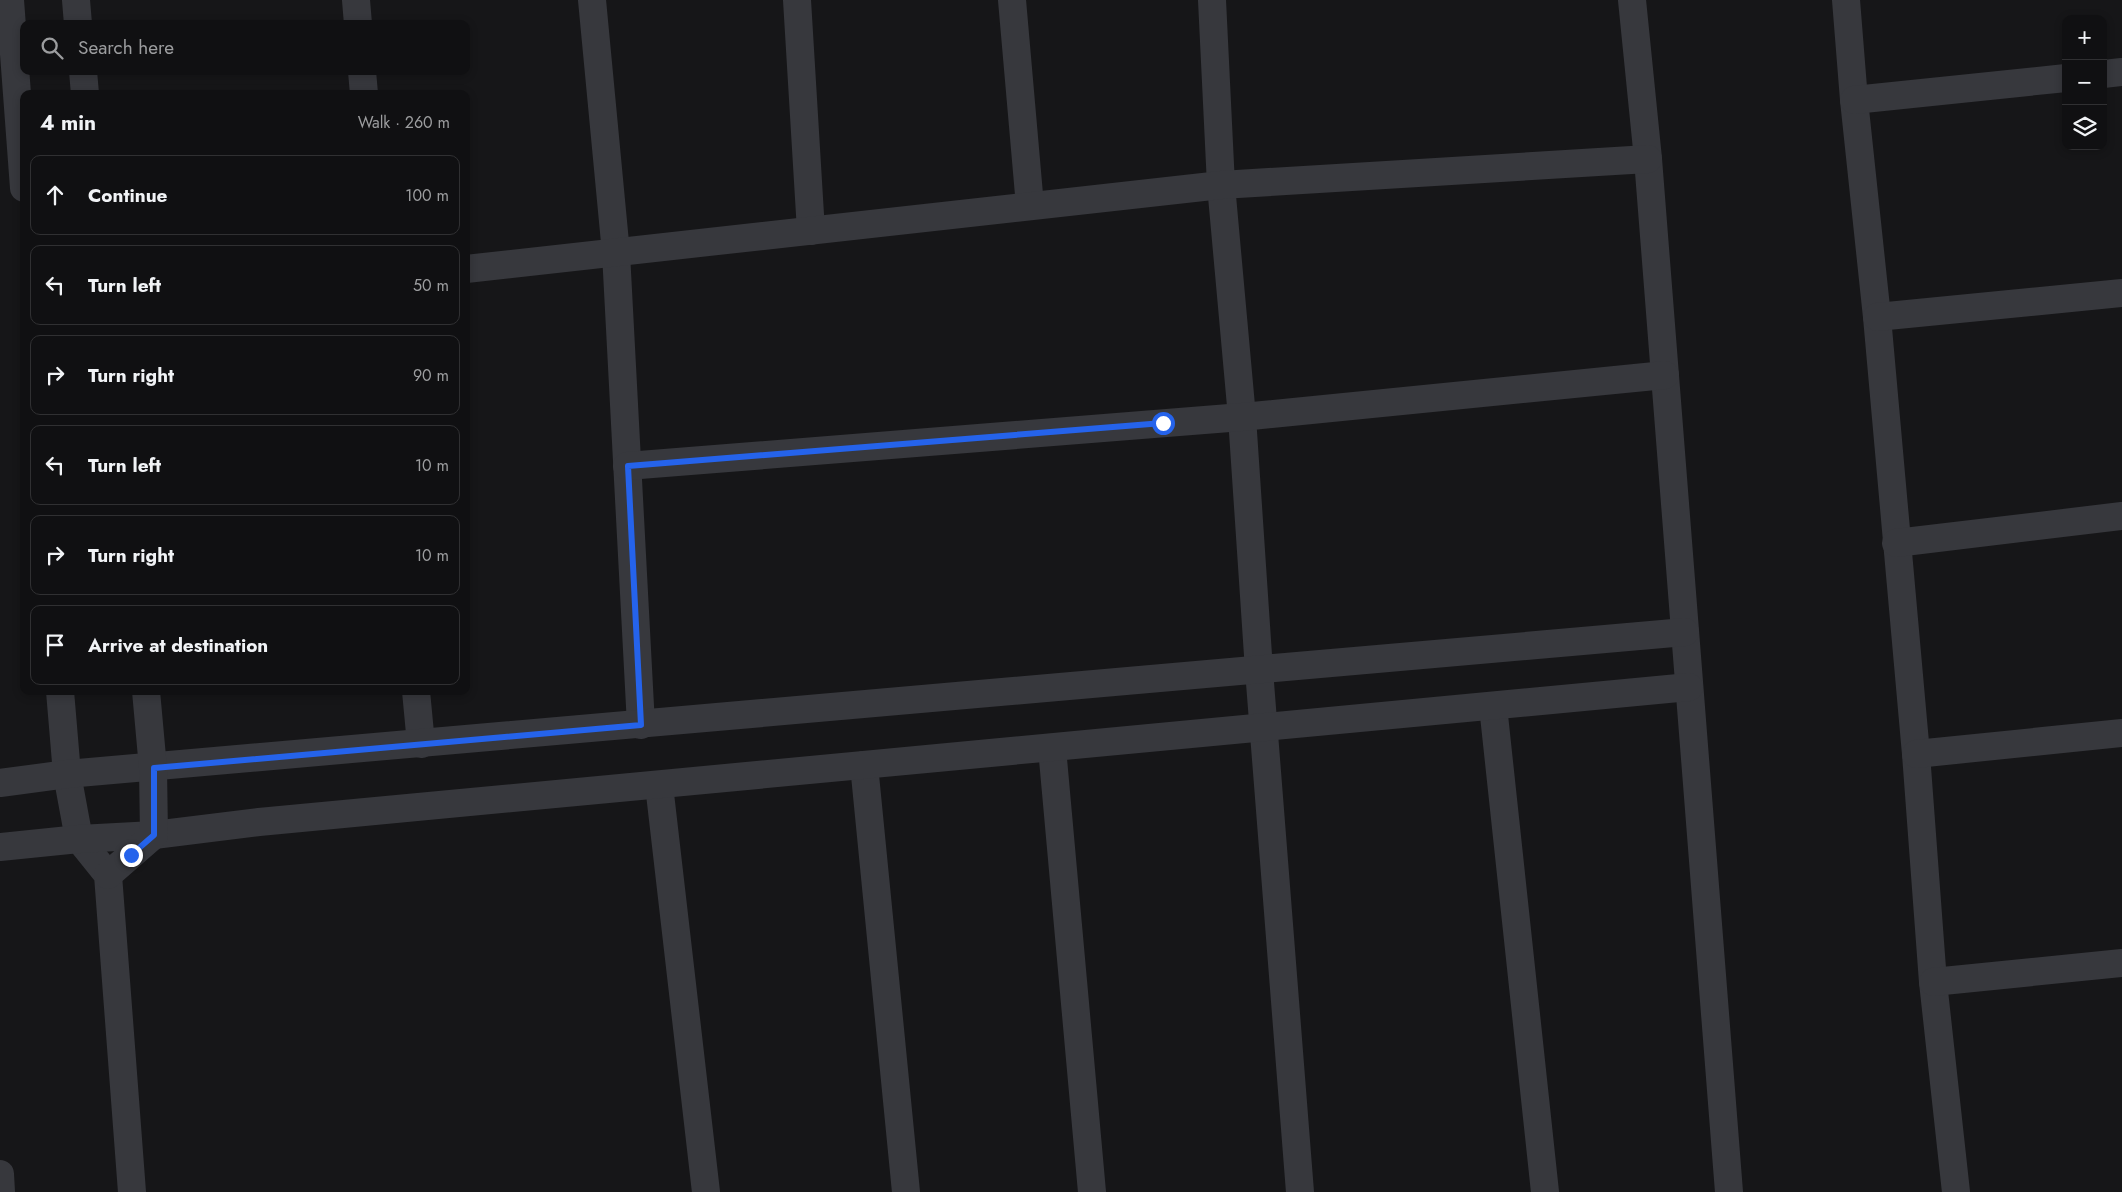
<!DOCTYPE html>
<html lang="en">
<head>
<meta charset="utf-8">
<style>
  body { margin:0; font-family:Jost,sans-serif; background:#19191b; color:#f1f3f6 }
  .controls { position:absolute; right:15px; top:15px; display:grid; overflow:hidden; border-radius:10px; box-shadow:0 2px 8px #0003 }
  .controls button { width:45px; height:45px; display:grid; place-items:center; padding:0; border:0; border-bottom:1px solid #303032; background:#101012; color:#f1f3f6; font:25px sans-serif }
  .stop { position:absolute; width:15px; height:15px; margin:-11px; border:4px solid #2563eb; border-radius:50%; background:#fff }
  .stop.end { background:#2563eb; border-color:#fff; box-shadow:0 1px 5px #0008 }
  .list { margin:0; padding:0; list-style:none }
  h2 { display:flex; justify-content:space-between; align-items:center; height:65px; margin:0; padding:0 20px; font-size:21px }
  h2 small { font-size:16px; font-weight:400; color:#9c9d9f }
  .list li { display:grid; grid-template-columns:32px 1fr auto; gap:15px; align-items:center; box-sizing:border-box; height:80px; margin:0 10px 10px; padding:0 10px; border:1px solid #303032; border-radius:10px }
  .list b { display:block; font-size:19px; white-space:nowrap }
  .list em { font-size:16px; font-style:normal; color:#9c9d9f }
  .icon { flex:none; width:28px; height:28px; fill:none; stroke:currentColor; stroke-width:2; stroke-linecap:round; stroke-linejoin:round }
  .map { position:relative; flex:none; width:2122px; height:1192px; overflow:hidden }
  .search { position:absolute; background:#101012; box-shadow:0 2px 8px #0003; left:20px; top:20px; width:450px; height:55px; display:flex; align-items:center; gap:12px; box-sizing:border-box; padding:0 18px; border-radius:10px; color:#9c9d9f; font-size:19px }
  .panel { position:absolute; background:#101012; box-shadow:0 2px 8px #0003; left:20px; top:90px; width:450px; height:605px; border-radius:10px }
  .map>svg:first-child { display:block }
</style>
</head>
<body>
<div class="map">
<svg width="2122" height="1192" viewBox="0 0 2122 1192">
  <rect width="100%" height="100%" fill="#161618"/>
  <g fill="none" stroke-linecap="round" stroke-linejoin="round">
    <g stroke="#37383d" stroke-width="28">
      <path d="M10,0L24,188"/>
      <path d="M76,0L78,24"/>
      <path d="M356,0L358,24"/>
      <path d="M592,0L616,253L641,725"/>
      <path d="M797,0L811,231"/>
      <path d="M1012,0L1030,206"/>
      <path d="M1212,0L1221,185L1242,417L1259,670L1300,1192"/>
      <path d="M1632,0L1648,159L1729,1192"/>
      <path d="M1846,0L1854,100L1877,317L1916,754L1933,982L1956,1192"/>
      <path d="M83,71L85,94"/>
      <path d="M362,71L364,94"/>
      <path d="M2103,74L2122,72"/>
      <path d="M1854,100L2066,78"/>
      <path d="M466,269L1221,185L1648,159"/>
      <path d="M1877,317L2122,293"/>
      <path d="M627,466L1242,417L1665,375"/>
      <path d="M1896,543L2122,516"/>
      <path d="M60,691L67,774L79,839L108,875L132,1192"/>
      <path d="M416,691L421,744"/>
      <path d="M1493,706L1545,1192"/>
      <path d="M1052,748L1092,1192"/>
      <path d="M1916,754L2122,733"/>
      <path d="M864,765L906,1192"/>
      <path d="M0,783L67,774L1685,632"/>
      <path d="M659,785L706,1192"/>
      <path d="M0,847L79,839L154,835L259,822L1689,687"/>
      <path d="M108,875L154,835L153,768L146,691"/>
      <path d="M1933,982L2122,963"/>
      <path d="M0,1174L1,1192"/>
    </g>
  </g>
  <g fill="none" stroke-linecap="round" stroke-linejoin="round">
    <path stroke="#2563eb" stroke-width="6" d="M131,855L154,835V768L641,725L628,466L1163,423"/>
  </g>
</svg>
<div class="controls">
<button>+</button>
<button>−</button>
<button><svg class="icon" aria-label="layers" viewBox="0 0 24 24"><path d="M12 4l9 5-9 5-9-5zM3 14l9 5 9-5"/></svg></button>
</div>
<div class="stop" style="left:1163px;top:423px"></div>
<div class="stop end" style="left:131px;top:855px"></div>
<div class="search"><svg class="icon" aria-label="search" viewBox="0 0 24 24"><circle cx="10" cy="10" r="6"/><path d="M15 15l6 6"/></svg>Search here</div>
<section class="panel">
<h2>4 min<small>Walk · 260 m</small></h2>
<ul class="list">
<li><svg class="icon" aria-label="ahead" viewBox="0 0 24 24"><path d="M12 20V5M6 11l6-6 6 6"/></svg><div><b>Continue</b></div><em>100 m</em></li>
<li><svg class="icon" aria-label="left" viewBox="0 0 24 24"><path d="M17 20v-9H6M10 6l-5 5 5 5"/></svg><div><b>Turn left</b></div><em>50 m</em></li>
<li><svg class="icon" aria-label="right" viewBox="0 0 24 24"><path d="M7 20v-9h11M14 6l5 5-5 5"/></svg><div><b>Turn right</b></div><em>90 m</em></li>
<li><svg class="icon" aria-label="left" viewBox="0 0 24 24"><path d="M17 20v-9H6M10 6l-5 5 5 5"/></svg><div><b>Turn left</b></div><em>10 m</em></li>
<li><svg class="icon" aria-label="right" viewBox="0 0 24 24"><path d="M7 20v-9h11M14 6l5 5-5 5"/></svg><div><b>Turn right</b></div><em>10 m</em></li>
<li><svg class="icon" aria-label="arrive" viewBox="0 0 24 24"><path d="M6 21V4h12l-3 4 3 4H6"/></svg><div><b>Arrive at destination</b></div></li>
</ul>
</section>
</div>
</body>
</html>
